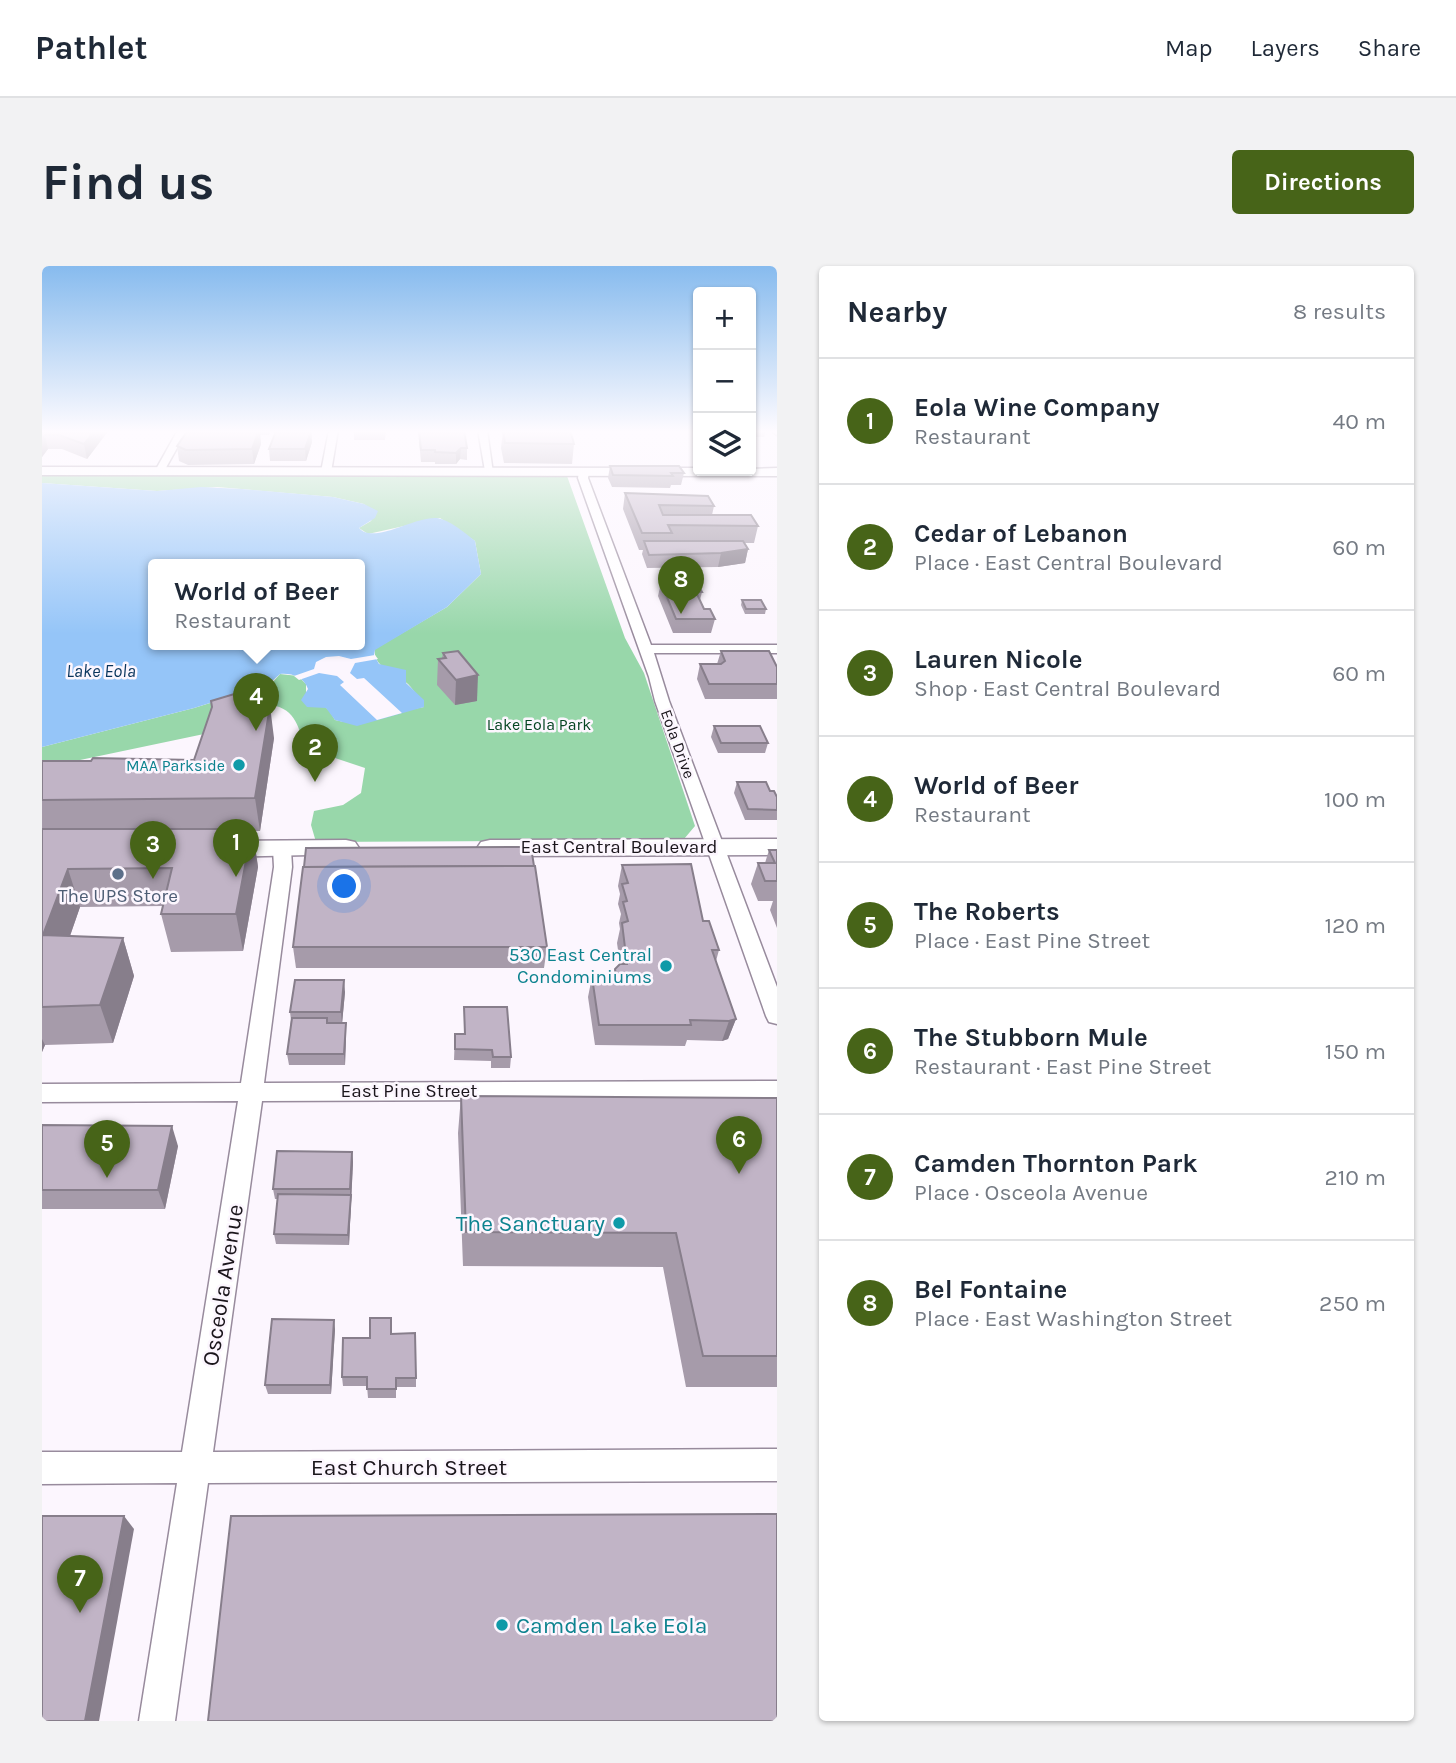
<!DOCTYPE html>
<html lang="en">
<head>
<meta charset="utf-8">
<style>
  body { margin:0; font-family:Karla,sans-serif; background:#f2f2f3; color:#1f2937 }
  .controls { position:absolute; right:21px; top:21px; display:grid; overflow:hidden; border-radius:7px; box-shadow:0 2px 5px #0004 }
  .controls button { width:63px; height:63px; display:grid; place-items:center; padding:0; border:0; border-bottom:2px solid #e0e1e3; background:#fff; color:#1f2937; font:35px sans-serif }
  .you { position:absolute; left:303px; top:621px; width:24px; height:24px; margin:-18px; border:5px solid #fff; border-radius:50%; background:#1a73e8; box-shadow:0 0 0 10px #1a73e833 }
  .badge { display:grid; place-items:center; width:46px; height:46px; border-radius:50%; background:#476418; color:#fff; font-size:23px; font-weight:700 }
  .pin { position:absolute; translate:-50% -58px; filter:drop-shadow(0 2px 4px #0008) }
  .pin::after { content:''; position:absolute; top:37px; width:24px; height:21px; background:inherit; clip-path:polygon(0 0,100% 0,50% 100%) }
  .popup { position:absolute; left:106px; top:293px; width:217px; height:91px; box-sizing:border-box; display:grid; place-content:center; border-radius:7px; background:#fff; filter:drop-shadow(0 2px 5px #0005); font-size:23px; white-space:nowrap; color:#747a83 }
  .popup b { font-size:26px; color:#1f2937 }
  .popup::after { content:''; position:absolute; left:50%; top:100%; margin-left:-14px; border:14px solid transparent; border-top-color:#fff }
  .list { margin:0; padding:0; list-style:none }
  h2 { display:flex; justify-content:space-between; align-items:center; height:91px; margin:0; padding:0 28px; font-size:30px }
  h2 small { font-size:23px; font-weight:400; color:#747a83 }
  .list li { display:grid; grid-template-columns:46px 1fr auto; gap:21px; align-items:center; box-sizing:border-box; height:126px; padding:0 28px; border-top:2px solid #e0e1e3 }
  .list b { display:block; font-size:26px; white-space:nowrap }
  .list p { margin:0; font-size:23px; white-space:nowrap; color:#747a83 }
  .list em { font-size:23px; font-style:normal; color:#747a83 }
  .icon { flex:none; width:38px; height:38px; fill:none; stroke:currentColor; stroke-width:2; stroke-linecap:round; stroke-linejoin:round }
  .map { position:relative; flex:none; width:735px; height:1455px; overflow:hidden; border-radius:7px }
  header { display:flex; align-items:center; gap:42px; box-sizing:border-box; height:98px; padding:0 35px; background:#fff; border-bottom:2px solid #e0e1e3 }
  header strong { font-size:33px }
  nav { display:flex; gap:38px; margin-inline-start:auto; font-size:24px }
  .intro { display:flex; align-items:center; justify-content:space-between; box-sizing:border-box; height:168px; padding:0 42px }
  h1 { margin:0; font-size:49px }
  .button { padding:18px 32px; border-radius:7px; background:#476418; color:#fff; font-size:24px; font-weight:700 }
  main { display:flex; gap:42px; padding:0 42px }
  aside { flex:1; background:#fff; border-radius:7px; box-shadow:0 2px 5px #0004 }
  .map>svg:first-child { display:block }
</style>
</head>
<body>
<header>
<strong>Pathlet</strong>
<nav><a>Map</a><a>Layers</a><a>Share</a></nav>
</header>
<div class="intro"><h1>Find us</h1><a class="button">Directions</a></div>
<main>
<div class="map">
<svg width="735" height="1455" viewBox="0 0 735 1455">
  <rect width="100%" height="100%" fill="#fcf6fe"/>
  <path fill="#98d7aa" d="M0,207L525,210L583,372L602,407L653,560L642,573L629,574L274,576L269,559L272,545L301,539L319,527L323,502L287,490L264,487C258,467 256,446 234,440L166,460L162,468L0,502V481L152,442L229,418L238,408L256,410L264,418V427L287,444L293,454L302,456L382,441C377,433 373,425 366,418C355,408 330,401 333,383L405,341L439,308L433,275L398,252L326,268L317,262L329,255L332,249L322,238L291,231L175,221L115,225L0,217Z"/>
  <path fill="#95c5f8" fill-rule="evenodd" d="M0,217L115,225L159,221L200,223L291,231L322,238L336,245L333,252L317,262C332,279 372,250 395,252C408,254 423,267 433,275L439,308L405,341L333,384L332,389L337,398L364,404V417L382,434V441L315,460L293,454L284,442L265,441L259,434L266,423C262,411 250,407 238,408L219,425L190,430L152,442L0,481ZM111,299H317V379H111Z"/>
  <path fill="#fcf6fe" d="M333,389L336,393L313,397L308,407L315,413L322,412L360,447L335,454L298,419L302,416L295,410L277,407L257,414L252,410L272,403L274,396L284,391L297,390L309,393Z"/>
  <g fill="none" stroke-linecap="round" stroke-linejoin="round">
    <defs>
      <g id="street">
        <path d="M136,164H145L121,207H115L113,205Z"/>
        <path d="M287,164H296L289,206L284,209L279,206Z"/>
        <path d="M436,164H445L451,207L443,205Z"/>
        <path d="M542,203L547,206L546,212L609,379H735V387H612L627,435L735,721V758L727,756L724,750L613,435L607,411L536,212L537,206Z"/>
        <path d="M240,577L249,583L250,601L222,817L735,815V833L220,835L171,1186L735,1183V1215L166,1217L133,1455H97L135,1217L0,1218V1186H140L196,835L0,836V818L199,817L232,601L231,583Z"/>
      </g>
      <g id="secondary">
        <path d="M728,164H735V169Z"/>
        <path d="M0,201L656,202V205L735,202V210L0,209Z"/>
        <path d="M735,573V589L448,590L439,588L435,582L439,576L448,574Z"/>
        <path d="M304,574L313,576L317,582L313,588L172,591L163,589L159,583L163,577L172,575Z"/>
      </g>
    </defs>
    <use href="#street" stroke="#988b9d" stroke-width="3"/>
    <use href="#secondary" stroke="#988b9d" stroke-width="3"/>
    <use href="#street" fill="#fff" fill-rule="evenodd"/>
    <use href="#secondary" fill="#fff" fill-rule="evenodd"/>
  </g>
  <g fill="#a69baa">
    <path d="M0,164H67L45,193L20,183H6L0,191Z"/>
    <path d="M146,164H229L227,169H218L219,178L212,198L146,199L137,195L135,180Z"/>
    <path d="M312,164H344L343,174H312Z"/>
    <path d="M376,164L425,182V194L418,193L414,198H393V196H379Z"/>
    <path d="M461,164L532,178L530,198L462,197L459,182Z"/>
    <path d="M709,164H724L722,171H709Z"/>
    <path d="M269,165L270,176L264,195H228L227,183Z"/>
    <path d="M568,200L642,207L639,219H629L628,222L570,221L566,212Z"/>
    <path d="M583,227L672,240L670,249L716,260L712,277H702L706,283L703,297L676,301L605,302L600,288L601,284H597L581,243Z"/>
    <path d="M619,317L660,326L658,334L662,343L673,353L669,367H631L616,330Z"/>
    <path d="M700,334L724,343L723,348H703L699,339Z"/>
    <path d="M416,385L435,435L413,439L395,419L396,393L400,392L401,387Z"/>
    <path d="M679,385L735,401V433H663L655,413L658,398H675Z"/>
    <path d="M672,460L726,477L723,487H676L669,471Z"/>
    <path d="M232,472L218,565H211L216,601L201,685L129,686L119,648L121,640L38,641L28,670L81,672L92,710L71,777L3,779L0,786V495L152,494Z"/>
    <path d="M695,516L728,525L735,531V554H703L692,527Z"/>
    <path d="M727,584H735V662L728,644L731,635H716L709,618L716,597H723Z"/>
    <path d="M580,599L661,655L677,684L674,695L694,753L686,773L680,775L645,774L643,780L553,779L546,731L550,711L571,710L573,703L578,698L575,677L578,663L577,657L579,648L576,638L578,628L576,620Z"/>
    <path d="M251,681H505L502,702H254Z"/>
    <path d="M303,726L300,757H304V768L303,799H247L245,788L249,754L248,746Z"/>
    <path d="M422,741L469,791L468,802H449V795L412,794L413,768H422Z"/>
    <path d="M419,830L735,832V1121H644L621,1001L421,1000L416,867Z"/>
    <path d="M0,859L136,880L123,943H0Z"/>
    <path d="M310,886L311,896L307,979L234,978L232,968L236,933H233L231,923Z"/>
    <path d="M293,1063L289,1128H226L223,1119Z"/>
    <path d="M349,1068L374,1112V1121H354V1132H326L325,1120H301L300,1111L328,1072Z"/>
  </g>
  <g fill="#877e8b">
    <path d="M53,164H67L45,193L42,178Z"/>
    <path d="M218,164L219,178L212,198L210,183Z"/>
    <path d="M269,165L270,176L264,195L263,183Z"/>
    <path d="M3,169L6,183L0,191V172Z"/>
    <path d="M419,182L418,193L414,198V187Z"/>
    <path d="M706,283L703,297L676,301L679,287Z"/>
    <path d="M436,409L435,435L413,439L414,414Z"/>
    <path d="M228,440L232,472L218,565L213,532Z"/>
    <path d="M210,563L216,601L201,685L194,648Z"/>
    <path d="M26,603L38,641L15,707L1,669Z"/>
    <path d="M81,672L92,710L71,777L58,739Z"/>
    <path d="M302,714L303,726L300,758L299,746Z"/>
    <path d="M694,753L686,773L680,775L687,755Z"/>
    <path d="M304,757V768L303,799L302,788Z"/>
    <path d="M0,773L3,779L0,786Z"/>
    <path d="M130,860L136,880L123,943L116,924Z"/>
    <path d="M310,886L311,896L307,979L306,969Z"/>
    <path d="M292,1054L293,1063L289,1128L288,1119Z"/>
    <path d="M82,1250L92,1263L57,1455H43Z"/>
  </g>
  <g fill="#c1b4c6" stroke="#877e8b" stroke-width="2">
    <path d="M0,164H53L42,178L17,169H3L0,172Z"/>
    <path d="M146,164H217L210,183L144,184L135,180Z"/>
    <rect x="312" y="164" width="31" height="2"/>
    <path d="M377,164H422L425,182H419L414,187L393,186V184H379Z"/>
    <path d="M461,164H528L532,178L463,177Z"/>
    <path d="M234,165H269L263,183H227Z"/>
    <path d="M568,200H637L642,207H629L631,210L571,209Z"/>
    <path d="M583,227L666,230L672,240L617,239L621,249H709L716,260L626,259L630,267H600Z"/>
    <path d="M602,275H701L706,283L679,287L607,289Z"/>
    <path d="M619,317H655L660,326H654L662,343H668L673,353H634Z"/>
    <path d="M700,334H719L724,343H704Z"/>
    <path d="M416,385L436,409L414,414L396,393L404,392L401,387Z"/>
    <path d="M679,385H727L735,401V418H667L658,398H679L683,395Z"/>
    <path d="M219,420L227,427L228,440L213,532L0,534V495H49L51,492L152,494L170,441L169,435Z"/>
    <path d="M672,460H718L726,477H679Z"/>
    <path d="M695,516H724L728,525H732L735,531V544L706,543Z"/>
    <path d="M0,563H210L194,648H119L130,602L26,603L1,669L81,672L58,739L0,741Z"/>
    <path d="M489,581L492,600L262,601L264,582Z"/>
    <path d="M727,584H735V615H723L716,597H733Z"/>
    <path d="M649,598L661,655H667L677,684H670L694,753L687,755L648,754L649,759H557L550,711L574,710L573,703L578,698H585L580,657L586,655L581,636L585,635L580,618L586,617L580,599Z"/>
    <path d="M493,600L505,681H251L261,601Z"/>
    <path d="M253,714H302L299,746H248Z"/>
    <path d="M422,741H465L469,791H451L450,784L413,783V768H423Z"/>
    <path d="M250,752H285V757H304L302,788H245Z"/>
    <path d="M419,830L735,832V1090H661L634,967L424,966Z"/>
    <path d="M0,859L130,860L116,924H0Z"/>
    <path d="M235,885L310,886L308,923H231Z"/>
    <path d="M236,928L309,929L306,969L232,968Z"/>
    <path d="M328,1052H349V1068L373,1067L374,1112H354V1123H325V1111H300L301,1072H328Z"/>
    <path d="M230,1053L292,1054L288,1119H223Z"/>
    <path d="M735,1248V1455H166L189,1250Z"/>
    <path d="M0,1250H82L43,1455H0Z"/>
  </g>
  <linearGradient id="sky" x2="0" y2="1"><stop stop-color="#87bbee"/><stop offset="0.45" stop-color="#fefbff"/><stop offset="1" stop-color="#fefbff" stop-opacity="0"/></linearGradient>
  <rect width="735" height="368" fill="url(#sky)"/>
  <g fill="#0f9aa8" stroke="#fcf6fe" stroke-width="2.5">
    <circle cx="197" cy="499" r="7"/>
    <circle cx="624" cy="700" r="7"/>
    <circle cx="577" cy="957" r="7"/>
    <circle cx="460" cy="1359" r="7"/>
  </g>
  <circle fill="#5c6f8a" stroke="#fcf6fe" stroke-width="2.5" cx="76" cy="608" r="7"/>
  <g text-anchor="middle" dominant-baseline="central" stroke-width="5" stroke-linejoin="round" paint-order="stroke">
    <g font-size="16" fill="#064523" stroke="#fcf6fe">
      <text x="497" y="458">Lake Eola Park</text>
    </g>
    <g font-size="16" fill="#1a151b" stroke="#fcf6fe">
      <text transform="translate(636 478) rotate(70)">Eola Drive</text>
    </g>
    <g font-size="16" fill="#0d838f" stroke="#fcf6fe" text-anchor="end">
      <text x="183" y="499">MAA Parkside</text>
    </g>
    <g font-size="18" font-style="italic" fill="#09355d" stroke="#fcf6fe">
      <text x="59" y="405">Lake Eola</text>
    </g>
    <g font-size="19" fill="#1a151b" stroke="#fcf6fe">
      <text x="577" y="581">East Central Boulevard</text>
      <text x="367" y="825">East Pine Street</text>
    </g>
    <g font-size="19" fill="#4e5e75" stroke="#fcf6fe">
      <text x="76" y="630">The UPS Store</text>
    </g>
    <g font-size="19" fill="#0d838f" stroke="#fcf6fe" text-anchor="end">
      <text x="610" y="689">530 East Central<tspan x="610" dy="22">Condominiums</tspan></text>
    </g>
    <g font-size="23" fill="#0d838f" stroke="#fcf6fe" text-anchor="end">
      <text x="563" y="957">The Sanctuary</text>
      <text x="474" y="1359" text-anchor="start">Camden Lake Eola</text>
    </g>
    <g font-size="23" fill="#1a151b" stroke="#fcf6fe">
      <text transform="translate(181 1019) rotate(-81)">Osceola Avenue</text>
      <text x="367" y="1201">East Church Street</text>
    </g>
  </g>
</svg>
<div class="controls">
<button>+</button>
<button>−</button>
<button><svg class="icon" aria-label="layers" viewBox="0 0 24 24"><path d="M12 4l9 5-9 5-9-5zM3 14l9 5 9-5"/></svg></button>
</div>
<div class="you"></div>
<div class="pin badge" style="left:194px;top:611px">1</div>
<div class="pin badge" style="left:273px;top:516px">2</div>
<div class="pin badge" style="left:111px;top:613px">3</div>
<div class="pin badge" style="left:214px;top:465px">4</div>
<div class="popup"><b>World of Beer</b>Restaurant</div>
<div class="pin badge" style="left:65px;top:912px">5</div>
<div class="pin badge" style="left:697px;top:908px">6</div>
<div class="pin badge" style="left:38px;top:1347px">7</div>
<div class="pin badge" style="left:639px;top:348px">8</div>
</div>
<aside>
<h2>Nearby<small>8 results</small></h2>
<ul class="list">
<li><span class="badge">1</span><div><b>Eola Wine Company</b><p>Restaurant</p></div><em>40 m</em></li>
<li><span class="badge">2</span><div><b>Cedar of Lebanon</b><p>Place · East Central Boulevard</p></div><em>60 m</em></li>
<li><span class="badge">3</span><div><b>Lauren Nicole</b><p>Shop · East Central Boulevard</p></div><em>60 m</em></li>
<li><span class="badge">4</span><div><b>World of Beer</b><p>Restaurant</p></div><em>100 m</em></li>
<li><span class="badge">5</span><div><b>The Roberts</b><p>Place · East Pine Street</p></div><em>120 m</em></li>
<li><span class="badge">6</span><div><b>The Stubborn Mule</b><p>Restaurant · East Pine Street</p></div><em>150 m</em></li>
<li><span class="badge">7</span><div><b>Camden Thornton Park</b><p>Place · Osceola Avenue</p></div><em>210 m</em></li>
<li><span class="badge">8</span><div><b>Bel Fontaine</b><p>Place · East Washington Street</p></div><em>250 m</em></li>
</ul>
</aside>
</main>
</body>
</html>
